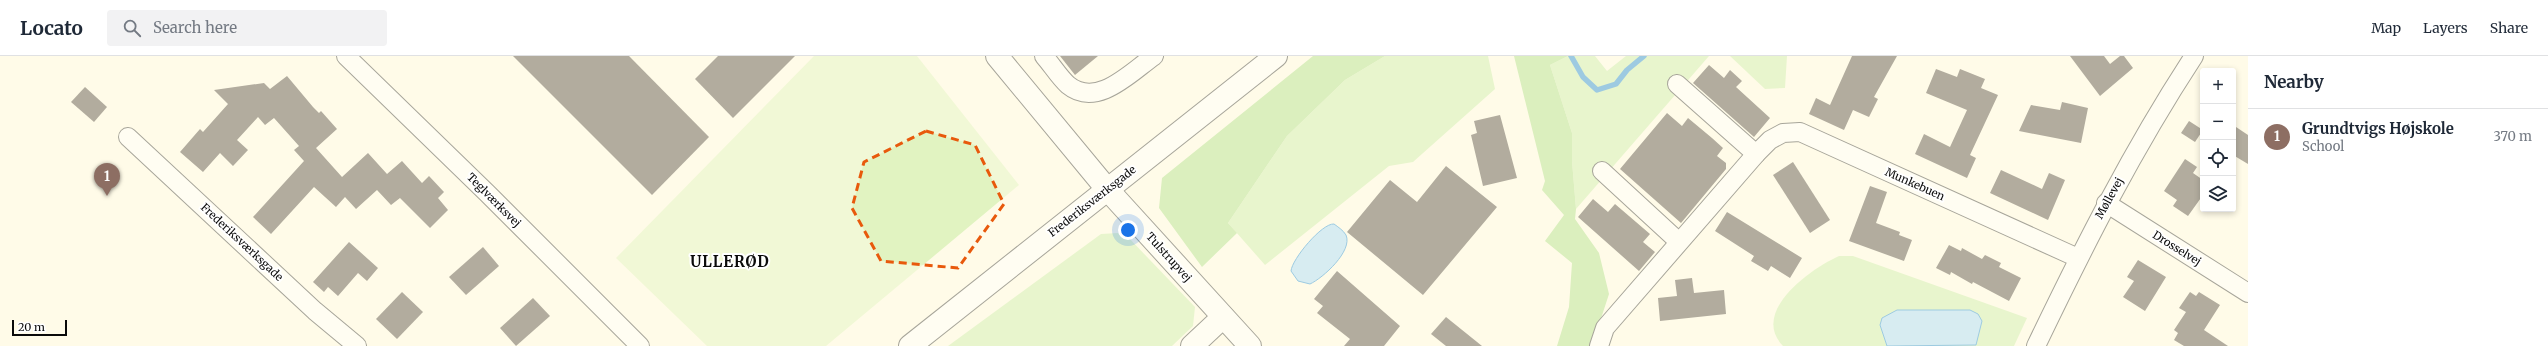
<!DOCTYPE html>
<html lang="en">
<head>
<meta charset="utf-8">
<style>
  body { margin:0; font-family:Merriweather,serif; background:#f2f2f3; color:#1f2937 }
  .controls { position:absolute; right:12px; top:12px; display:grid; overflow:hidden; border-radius:4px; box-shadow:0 2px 6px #0003 }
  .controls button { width:36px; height:36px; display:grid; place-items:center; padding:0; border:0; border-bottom:1px solid #e0e1e3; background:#fff; color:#1f2937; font:20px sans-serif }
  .scale { position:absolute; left:12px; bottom:10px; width:55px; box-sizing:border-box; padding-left:4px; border:2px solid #0a0a0a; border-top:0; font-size:11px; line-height:14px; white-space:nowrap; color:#0a0a0a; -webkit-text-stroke:3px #fff; paint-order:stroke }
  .you { position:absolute; left:1128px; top:174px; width:14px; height:14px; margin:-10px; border:3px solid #fff; border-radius:50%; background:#1a73e8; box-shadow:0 0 0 6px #1a73e833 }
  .badge { display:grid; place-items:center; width:26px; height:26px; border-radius:50%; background:#7c3aed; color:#fff; font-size:13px; font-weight:700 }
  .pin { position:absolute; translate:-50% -33px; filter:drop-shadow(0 1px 2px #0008) }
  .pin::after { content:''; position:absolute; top:21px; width:14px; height:12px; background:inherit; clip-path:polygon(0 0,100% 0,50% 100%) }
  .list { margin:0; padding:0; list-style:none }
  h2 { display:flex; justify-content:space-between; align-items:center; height:52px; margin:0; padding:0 16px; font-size:17px }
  h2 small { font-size:13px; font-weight:400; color:#747a83 }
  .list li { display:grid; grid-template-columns:26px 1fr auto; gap:12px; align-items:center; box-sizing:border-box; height:56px; padding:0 16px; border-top:1px solid #e0e1e3 }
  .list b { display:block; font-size:15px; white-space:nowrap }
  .list p { margin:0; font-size:13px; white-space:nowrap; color:#747a83 }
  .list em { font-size:13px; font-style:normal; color:#747a83 }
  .icon { flex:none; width:22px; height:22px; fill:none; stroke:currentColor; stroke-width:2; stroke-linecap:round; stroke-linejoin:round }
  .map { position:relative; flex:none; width:2248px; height:290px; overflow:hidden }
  header { display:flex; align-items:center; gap:24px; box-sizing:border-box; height:56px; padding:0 20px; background:#fff; border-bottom:1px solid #e0e1e3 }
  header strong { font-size:19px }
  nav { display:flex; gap:22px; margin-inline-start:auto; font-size:14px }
  .search { width:280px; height:36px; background:#f2f2f3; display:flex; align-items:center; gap:10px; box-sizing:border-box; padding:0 14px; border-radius:4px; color:#747a83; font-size:15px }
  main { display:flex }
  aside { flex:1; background:#fff }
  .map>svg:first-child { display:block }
</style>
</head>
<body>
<header>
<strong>Locato</strong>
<div class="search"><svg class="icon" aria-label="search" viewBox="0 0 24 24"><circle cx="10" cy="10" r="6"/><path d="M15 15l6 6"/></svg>Search here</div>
<nav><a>Map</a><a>Layers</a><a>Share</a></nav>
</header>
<main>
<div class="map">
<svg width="2248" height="290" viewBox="0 0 2248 290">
  <rect width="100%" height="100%" fill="#fffbe8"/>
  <g fill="#cdedae">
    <path d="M1385,0H1488L1495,33L1413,106L1389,110L1265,209L1228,167L1287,80L1345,24Z"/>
    <path d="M1568,0H1595L1607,15L1626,0H1709L1576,153L1572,105V77L1550,9Z"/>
    <path d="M1730,0H1787L1785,32L1765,33Z"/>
    <path d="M1118,177L1127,180L1195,251L1193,270L1172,290H948L1101,178Z"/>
    <path d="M1839,200H1853L2027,262L2014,290H1783C1750,256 1810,213 1839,200Z"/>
  </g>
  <g fill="#afdf8c">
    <path d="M1313,0H1385L1345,24L1287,80L1228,167L1237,177L1202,211L1159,152L1162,122Z"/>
    <path d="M1514,0H1568L1550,9L1572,77V105L1576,153L1575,163L1599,197L1609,238L1592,290H1557L1569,251L1572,207L1545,185L1564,159L1542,134L1545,125Z"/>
  </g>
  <path fill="#e1f3c1" d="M814,0H917L1019,129L826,290H707L616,202Z"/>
  <g fill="#a6dafc" stroke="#268fda">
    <path d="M1334,168C1338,171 1343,174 1346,179C1353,195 1323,222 1310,228L1298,225L1291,215C1292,203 1322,167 1334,168Z"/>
    <path d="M1897,254H1970L1978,258L1982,265L1976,289L1887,290L1880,269L1882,262Z"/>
  </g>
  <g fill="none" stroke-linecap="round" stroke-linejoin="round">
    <path stroke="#268fda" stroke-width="5.5" d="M1571,0L1583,21L1597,34L1616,28L1627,14L1644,0"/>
  </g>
  <g fill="#544c46">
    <path d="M513,0H629L709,81L652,139Z"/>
    <path d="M718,0H795L733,62L695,23Z"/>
    <path d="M1060,0H1098L1075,19Z"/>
    <path d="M1852,0H1897L1874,41L1878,43L1869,61L1853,54L1844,74L1809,58L1816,42L1830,49Z"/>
    <path d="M2070,0H2104L2110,8L2120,0H2124L2133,12L2100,40Z"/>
    <path d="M1709,9L1724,22L1730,14L1742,25L1736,31L1770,62L1754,81L1693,27Z"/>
    <path d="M1936,13L1957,21L1960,13L1985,23L1981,32L1998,39L1970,99L1976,102L1967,122L1915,98L1924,78L1950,91L1967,54L1926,37Z"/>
    <path d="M287,20L313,51L319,57L321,55L337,73L316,92L342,121L368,97L387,118L402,105L422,127L429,120L444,136L438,142L448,154L430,172L400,142L391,149L377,134L356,153L345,141L336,151L314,131L271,178L253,161L304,105L294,94L299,90L274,62L265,69L258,61L237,84L248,94L233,110L220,97L203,116L180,96L200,73L203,76L228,48L214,34L264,27L270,33Z"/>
    <path d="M85,31L107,51L94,66L71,46Z"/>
    <path d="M2062,46L2088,52L2081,87L2019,75L2031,49L2060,54Z"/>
    <path d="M1667,57L1682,70L1688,62L1712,82L1723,92L1717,100L1726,107V113L1681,167L1620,113Z"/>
    <path d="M1500,59L1517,122L1483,130L1471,79L1477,77L1474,65Z"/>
    <path d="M2189,65L2203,74L2195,86L2181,77Z"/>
    <path d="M2233,69L2248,79V108L2233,99Z"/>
    <path d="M2185,103L2197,111L2193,117L2203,124V139L2188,160L2173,150L2177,144L2164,135Z"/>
    <path d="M1793,106L1830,164L1810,177L1773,119Z"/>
    <path d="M1446,110L1497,151L1423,239L1347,176L1390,124L1417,146Z"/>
    <path d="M2001,114L2042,133L2049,117L2065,124L2048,164L1990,137Z"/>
    <path d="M1870,130L1887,136L1876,167L1900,176L1899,179L1912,184L1904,205L1849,185Z"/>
    <path d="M1593,143L1608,156L1615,148L1650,178L1643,186L1655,196L1639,215L1578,161Z"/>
    <path d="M1727,156L1802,202L1790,222L1771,210L1768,215L1751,205L1754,200L1715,175Z"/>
    <path d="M349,186L378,212L367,225L358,217L338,240L328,231L324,236L313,226Z"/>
    <path d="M1949,189L1961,195L1962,192L1982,203L1985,199L2001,207L1999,211L2021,222L2009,245L1973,226L1972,228L1951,216L1950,219L1936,212Z"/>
    <path d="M483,191L499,210L466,239L449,221Z"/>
    <path d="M2138,204L2166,221L2145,255L2123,241L2134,225L2127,221Z"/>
    <path d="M1337,215L1400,270L1384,290H1344L1350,283L1317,257L1323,250L1314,243Z"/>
    <path d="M1692,222L1694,237L1724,234L1726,258L1660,265L1658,242L1677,240L1675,224Z"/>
    <path d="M402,236L423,256L397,283L376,263Z"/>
    <path d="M2190,236L2196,240L2199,236L2220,249L2204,274L2228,290H2184L2174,284L2178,277L2174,274L2186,256L2179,252Z"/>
    <path d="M533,242L550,260L516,290L500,272Z"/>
    <path d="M1446,261L1482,290H1446L1431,278Z"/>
  </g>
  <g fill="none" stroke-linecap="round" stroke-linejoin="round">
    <defs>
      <g id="minor">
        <path d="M346,0L487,137L640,290"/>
        <path d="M1044,0C1052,9 1059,21 1068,29C1097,53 1131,16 1154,0"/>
        <path d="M1677,28L1756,98"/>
        <path d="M128,81L315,255L357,290"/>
        <path d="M1602,115L1678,185"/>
        <path d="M2106,147L2248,237"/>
        <path d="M1599,290L1605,272L1756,98L1770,84L1783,77L1800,76L2078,202"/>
        <path d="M2036,290C2084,190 2133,93 2194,0"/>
      </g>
      <g id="tertiary">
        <path d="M997,0L1107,133L1250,290"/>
        <path d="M910,290L1276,0"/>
        <path d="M1192,290L1223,261"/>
      </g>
    </defs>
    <use href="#minor" stroke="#3d3d3d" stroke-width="20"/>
    <use href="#tertiary" stroke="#3d3d3d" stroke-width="24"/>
    <use href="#minor" stroke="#fff" stroke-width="18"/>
    <use href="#tertiary" stroke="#fff" stroke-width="22"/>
  </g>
  <path d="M0 0H2248V290H0ZM926,75L975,89L1004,148L958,212L881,205L852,152L864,106Z" fill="#fffbe8" fill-opacity=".55" fill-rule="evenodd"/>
  <path fill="none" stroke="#e8590c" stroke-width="3" stroke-dasharray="8 5" stroke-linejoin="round" d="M926,75L975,89L1004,148L958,212L881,205L852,152L864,106Z"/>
  <g text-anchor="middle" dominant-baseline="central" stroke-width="4" stroke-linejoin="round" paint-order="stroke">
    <g font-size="11" fill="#0a0a0a" stroke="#fff">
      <text transform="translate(1915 128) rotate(24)">Munkebuen</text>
      <text transform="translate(2109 142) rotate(-61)">Møllevej</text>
      <text transform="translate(494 144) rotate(45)">Teglværksvej</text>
      <text transform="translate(1092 145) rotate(-38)">Frederiksværksgade</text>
      <text transform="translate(242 186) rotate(43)">Frederiksværksgade</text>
      <text transform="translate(2177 192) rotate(32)">Drosselvej</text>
      <text transform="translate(1169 201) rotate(48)">Tulstrupvej</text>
    </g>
    <g font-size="15" font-weight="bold" letter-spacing="1" fill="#0a0a0a" stroke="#fff">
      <text x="730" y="205">ULLERØD</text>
    </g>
  </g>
</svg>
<div class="controls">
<button>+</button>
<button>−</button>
<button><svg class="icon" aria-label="locate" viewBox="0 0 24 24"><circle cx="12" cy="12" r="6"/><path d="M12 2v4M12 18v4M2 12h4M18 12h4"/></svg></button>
<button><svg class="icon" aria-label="layers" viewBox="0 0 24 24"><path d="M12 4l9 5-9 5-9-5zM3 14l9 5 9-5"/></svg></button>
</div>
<div class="scale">20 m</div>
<div class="you"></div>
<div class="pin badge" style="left:107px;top:140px;background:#8d6e63">1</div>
</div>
<aside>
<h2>Nearby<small></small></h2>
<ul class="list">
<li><span class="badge" style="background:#8d6e63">1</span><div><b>Grundtvigs Højskole</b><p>School</p></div><em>370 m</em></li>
</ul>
</aside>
</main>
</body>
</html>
